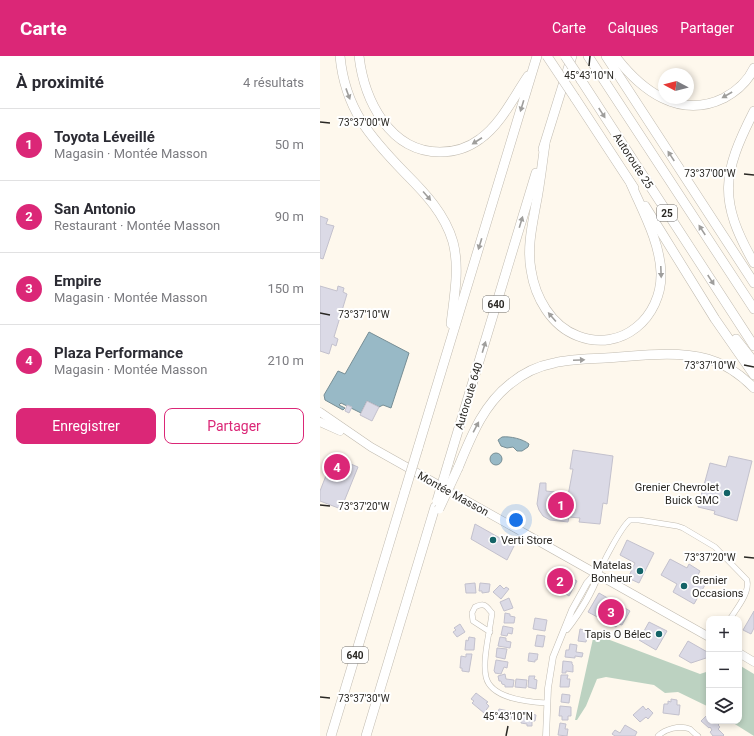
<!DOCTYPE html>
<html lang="fr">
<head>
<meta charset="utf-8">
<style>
  body { margin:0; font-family:Roboto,sans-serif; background:#f7f7f7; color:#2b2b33 }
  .controls { position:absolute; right:12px; bottom:12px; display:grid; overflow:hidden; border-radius:8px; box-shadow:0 2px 6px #0003 }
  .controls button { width:36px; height:36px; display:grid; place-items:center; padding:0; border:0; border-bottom:1px solid #e1e1e2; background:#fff; color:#2b2b33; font:20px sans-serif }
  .compass { position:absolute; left:338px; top:12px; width:36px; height:36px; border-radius:50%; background:#fff; box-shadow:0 2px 6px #0003; rotate:277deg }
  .you { position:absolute; left:196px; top:464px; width:14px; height:14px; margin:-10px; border:3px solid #fff; border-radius:50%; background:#1a73e8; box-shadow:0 0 0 6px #1a73e833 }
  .badge { display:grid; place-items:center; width:26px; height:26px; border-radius:50%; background:#db2777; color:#fff; font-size:13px; font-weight:700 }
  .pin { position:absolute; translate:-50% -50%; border:2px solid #fff; box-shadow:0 1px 4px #0006 }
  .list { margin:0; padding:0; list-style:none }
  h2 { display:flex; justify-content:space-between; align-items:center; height:52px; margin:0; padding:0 16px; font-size:17px }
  h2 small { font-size:13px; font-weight:400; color:#7c7c81 }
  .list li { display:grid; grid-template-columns:26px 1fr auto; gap:12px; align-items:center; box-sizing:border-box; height:72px; padding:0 16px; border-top:1px solid #e1e1e2 }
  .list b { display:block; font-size:15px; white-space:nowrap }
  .list p { margin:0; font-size:13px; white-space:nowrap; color:#7c7c81 }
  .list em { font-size:13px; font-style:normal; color:#7c7c81 }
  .actions { display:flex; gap:8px; padding:12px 16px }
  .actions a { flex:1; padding:9px 0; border:1px solid #db2777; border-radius:8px; text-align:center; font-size:14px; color:#db2777 }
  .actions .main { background:#db2777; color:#fff }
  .icon { flex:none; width:22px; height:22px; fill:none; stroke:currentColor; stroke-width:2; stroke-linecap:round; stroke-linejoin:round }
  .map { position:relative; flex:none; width:434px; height:680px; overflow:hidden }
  header { display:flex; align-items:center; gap:24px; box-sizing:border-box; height:56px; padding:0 20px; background:#db2777; color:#fff }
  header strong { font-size:19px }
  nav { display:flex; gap:22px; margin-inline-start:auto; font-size:14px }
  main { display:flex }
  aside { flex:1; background:#fff }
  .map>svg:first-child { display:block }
</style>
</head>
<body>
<header>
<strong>Carte</strong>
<nav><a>Carte</a><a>Calques</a><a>Partager</a></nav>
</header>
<main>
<aside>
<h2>À proximité<small>4 résultats</small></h2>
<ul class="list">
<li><span class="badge">1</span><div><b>Toyota Léveillé</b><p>Magasin · Montée Masson</p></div><em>50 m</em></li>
<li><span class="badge">2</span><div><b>San Antonio</b><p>Restaurant · Montée Masson</p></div><em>90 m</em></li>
<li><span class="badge">3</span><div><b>Empire</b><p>Magasin · Montée Masson</p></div><em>150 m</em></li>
<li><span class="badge">4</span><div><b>Plaza Performance</b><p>Magasin · Montée Masson</p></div><em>210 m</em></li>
</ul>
<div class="actions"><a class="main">Enregistrer</a><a>Partager</a></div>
</aside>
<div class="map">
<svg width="434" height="680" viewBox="0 0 434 680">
  <rect width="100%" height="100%" fill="#fef8ed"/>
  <g fill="#bcd2c1">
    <path d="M274,578L380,618L389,615V651L358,636L345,637L334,629L286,621L277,623L266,650L257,664H255Z"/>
    <path d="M419,609L434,618V680L410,665H419Z"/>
  </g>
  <g fill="#98b9c6" stroke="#778e95">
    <path d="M49,276L89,297L71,352L63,349L59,351L47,345L41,357L21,347L19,349L25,352L23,354L5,344L4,339L18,315L25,318Z"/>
    <path d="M182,381C190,380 203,383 209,388L208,391L202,395H197L193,391L187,392L181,390L178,384Z"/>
    <circle cx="176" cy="403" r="6"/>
  </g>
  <g fill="#dbdae6" stroke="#c3c1cd">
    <path d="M0,160L8,163L6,168L14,170L3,203L0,202Z"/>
    <path d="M0,230L17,235L18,230L24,232L23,236L27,238L14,281L18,283L16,290L12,288L9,298L0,295Z"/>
    <path d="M47,345L59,351L52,365L40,359Z"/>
    <path d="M27,349L32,351L29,357L25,355Z"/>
    <path d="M253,394L293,400L287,448L283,447L280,468L259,466L260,462L249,461L248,466L230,464L223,460L219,454L217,448L220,427H226V435L235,436L234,442L247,445L253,413H250Z"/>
    <path d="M14,399L22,402L21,404L38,411L21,453L0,445V435Z"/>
    <path d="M409,400L432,405L417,465L394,458L395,455L378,451L390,407L406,411Z"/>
    <path d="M155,468L194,490L187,504L151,483Z"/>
    <path d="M307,484L334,497L319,527L308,522L315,507L300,499Z"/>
    <path d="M350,503L367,512L369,508L380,515L376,523L385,529L374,548L353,536L357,528L341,519Z"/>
    <path d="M234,512L257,525L249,540L232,529L231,530L226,527Z"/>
    <path d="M155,527L156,537H146L145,528Z"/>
    <path d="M160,527L170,528L169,536L162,537V535H159Z"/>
    <path d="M180,529L184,533L186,531L189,533L181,543L173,536Z"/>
    <path d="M279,537L310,555L302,569L298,568L296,571L268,556Z"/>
    <path d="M189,542L193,552L184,555L180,546Z"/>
    <path d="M434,555V572L431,578L423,574Z"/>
    <path d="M185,557L190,558V560L195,561L194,567H184Z"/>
    <path d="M215,562L227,564L225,575L213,573Z"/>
    <path d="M329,566L347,575L336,594L319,584Z"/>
    <path d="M140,568L145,576L137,581L133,576L136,574L134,572Z"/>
    <path d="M183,570L193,572L192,578L188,577L187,580L181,579Z"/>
    <path d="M260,573L268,575L266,586L258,585Z"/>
    <path d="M217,579L225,580L223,591L215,590Z"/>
    <path d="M149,581L155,582L154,594H145L146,584L148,585Z"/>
    <path d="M180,581L186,582V585L191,586L190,592L178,590Z"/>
    <path d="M368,585L389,597V601L371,607L359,600Z"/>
    <path d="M250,588L257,589L256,596L263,597L262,601L255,600V602L245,601L246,594H249Z"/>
    <path d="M177,592L187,593L185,603L176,601Z"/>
    <path d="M209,597L218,598L217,604H215V606L208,605Z"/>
    <path d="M146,598H152L149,616L142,615V612H140L141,600L146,601Z"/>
    <path d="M176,604L188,606L187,612L184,611L181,618L175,617V616L174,615Z"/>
    <path d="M243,605L252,606V608L253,609V616L246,615V617H242Z"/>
    <path d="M185,618L186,623L194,624L193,631H185V629L182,628L181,625H179L178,620Z"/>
    <path d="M241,619H248L247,623H250L249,631H240Z"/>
    <path d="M209,620H215L214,623L217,624L216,633L208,631Z"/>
    <path d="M196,623L207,624L206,632L195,631Z"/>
    <path d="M156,637L168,646L166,647L169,650L164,657L152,647L154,645L151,643Z"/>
    <path d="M242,638L250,639L249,647L241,646Z"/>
    <path d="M351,643L357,644V649H360L359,659L343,657L344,648H348V645L351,646Z"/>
    <path d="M240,650L251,651V660H248V664H242V660H239Z"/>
    <path d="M323,650L326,654L328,652L333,657L328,663L326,661L320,666L313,659Z"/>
    <path d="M179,653L193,656L191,663L188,662L187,665L176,662Z"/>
    <path d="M202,656L216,659L215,665H212V670H207V668L201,667Z"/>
    <path d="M389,657V665H398L400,667L398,669L400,671L398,673L404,679L403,680H393L390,676L392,674L390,671L389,672L381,665Z"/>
    <path d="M240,667L246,668L245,673H248L247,680L238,679Z"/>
    <path d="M305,669L317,676L315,680H295L292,678L295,674L300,677Z"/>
  </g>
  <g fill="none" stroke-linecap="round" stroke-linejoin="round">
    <defs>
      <g id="minor">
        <path d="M278,519C282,508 301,471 310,464H319L357,470L363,472L395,491L427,524C430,537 417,552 410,563"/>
        <path d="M170,576L153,565L152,557L155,551C165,546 166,550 172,557C170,575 162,604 166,621C171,643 209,646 227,647"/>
        <path d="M338,680C345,673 359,669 370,673C372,675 375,678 378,680"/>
      </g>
      <g id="tertiary">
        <path d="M247,573C260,556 271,539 278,519"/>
        <path d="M226,680L228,632L233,601L252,554L267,527L275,518"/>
      </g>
      <g id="primary">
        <path d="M0,356L51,391L389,581"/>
        <path d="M0,366L20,375"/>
        <path d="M419,597L434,606"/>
      </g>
      <g id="motorway">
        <path d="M20,0C25,53 50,81 85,117C105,137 125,158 133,186C140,213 134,241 131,268"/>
        <path d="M39,0C44,43 69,96 120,96C134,96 148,92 160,83C181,68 193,42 208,20"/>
        <path d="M268,0L434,253"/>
        <path d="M286,0L434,227"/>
        <path d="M295,0C321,34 359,64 404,42C417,35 428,25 434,12"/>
        <path d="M261,24L434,290"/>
        <path d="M255,42L314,132"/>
        <path d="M434,55C402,118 398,144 434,207"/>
        <path d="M225,88C222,108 220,129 216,148C212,170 207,192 211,214C215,241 231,270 258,280C302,297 342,261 341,217C340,186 323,156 311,128"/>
        <path d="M223,93L252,0"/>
        <path d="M325,150L395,263L434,319"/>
        <path d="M416,283L434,306"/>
        <path d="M98,392L217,0"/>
        <path d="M128,408L216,117"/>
        <path d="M138,412C151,381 163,349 190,328C202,318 218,310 234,307C250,303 268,303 285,302C318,300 355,294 388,303C406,308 421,319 434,332"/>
        <path d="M11,680L85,435"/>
        <path d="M46,680L115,451"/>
      </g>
    </defs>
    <use href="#minor" stroke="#c1bbb0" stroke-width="6"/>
    <use href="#tertiary" stroke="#c1bbb0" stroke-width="7"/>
    <use href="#primary" stroke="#c1bbb0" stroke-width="9"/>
    <use href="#motorway" stroke="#c1bbb0" stroke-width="10"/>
    <use href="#minor" stroke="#fff" stroke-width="5"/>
    <use href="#tertiary" stroke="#fff" stroke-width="6"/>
    <use href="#primary" stroke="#fff" stroke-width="8"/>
    <use href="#motorway" stroke="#fff" stroke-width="9"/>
    <defs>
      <g id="motorway-bridge">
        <path d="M227,0L255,42"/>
        <path d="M245,0L261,24"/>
        <path d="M85,435L98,392"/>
        <path d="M117,445L128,408"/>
        <path d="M119,453L138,412"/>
      </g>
    </defs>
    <use href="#motorway-bridge" stroke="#c1bbb0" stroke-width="10" stroke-linecap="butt"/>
    <use href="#motorway-bridge" stroke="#fff" stroke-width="9"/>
  </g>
  <defs><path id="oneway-solid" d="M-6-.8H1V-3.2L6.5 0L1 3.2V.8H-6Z"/></defs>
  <g fill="#9f9e9c">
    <use href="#oneway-solid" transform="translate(28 38) rotate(70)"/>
    <use href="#oneway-solid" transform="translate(407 39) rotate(150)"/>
    <use href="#oneway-solid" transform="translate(202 50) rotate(107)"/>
    <use href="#oneway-solid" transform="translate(282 57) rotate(57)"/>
    <use href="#oneway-solid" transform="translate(157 85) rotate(147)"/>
    <use href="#oneway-solid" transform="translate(351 100) rotate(-123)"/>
    <use href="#oneway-solid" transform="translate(107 140) rotate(49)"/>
    <use href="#oneway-solid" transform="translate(201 166) rotate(-73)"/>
    <use href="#oneway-solid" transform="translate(382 174) rotate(-123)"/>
    <use href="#oneway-solid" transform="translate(160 188) rotate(107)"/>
    <use href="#oneway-solid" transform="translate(341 216) rotate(88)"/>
    <use href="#oneway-solid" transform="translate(391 224) rotate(57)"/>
    <use href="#oneway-solid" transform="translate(232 261) rotate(-131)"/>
    <use href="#oneway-solid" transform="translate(164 291) rotate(-73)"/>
    <use href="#oneway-solid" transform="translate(259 304) rotate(-3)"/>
    <use href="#oneway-solid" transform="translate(156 371) rotate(-62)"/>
  </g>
  <path fill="none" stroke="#2a2824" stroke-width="1.5" d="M269,10L270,0M0,66L10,67M424,118L434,119M0,257L10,259M424,309L434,311M0,449L10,450M424,501L434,502M0,641L10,642M186,680L188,670"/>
  <g fill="#136367" stroke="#fff" stroke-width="1.5">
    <circle cx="407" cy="437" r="4"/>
    <circle cx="173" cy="484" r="4"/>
    <circle cx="320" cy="515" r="4"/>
    <circle cx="364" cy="530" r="4"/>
    <circle cx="339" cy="578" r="4"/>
  </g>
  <g text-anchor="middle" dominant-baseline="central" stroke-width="4" stroke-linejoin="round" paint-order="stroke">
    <g fill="#fff" stroke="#6a6866" stroke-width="1">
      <rect x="337" y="149" width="20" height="16" rx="3"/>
      <rect x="163" y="240" width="26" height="16" rx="3"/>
      <rect x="22" y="591" width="26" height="16" rx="3"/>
    </g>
    <g font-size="10" font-weight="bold" fill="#2a2824">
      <text x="347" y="157">25</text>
      <text x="176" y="248">640</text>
      <text x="35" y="599">640</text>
    </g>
    <g font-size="11" fill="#2a2824" stroke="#fff">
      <text transform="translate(313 105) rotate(57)">Autoroute 25</text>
      <text transform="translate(149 340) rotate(-73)">Autoroute 640</text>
      <text transform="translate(133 438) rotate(29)">Montée Masson</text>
    </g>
    <g font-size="11" fill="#2a2824" stroke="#fff" text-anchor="end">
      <text x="399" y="431">Grenier Chevrolet<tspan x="399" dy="13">Buick GMC</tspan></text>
      <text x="181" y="484" text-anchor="start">Verti Store</text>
      <text x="312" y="509">Matelas<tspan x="312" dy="13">Bonheur</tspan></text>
      <text x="372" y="524" text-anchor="start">Grenier<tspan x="372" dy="13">Occasions</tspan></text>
      <text x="331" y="578">Tapis O Bélec</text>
    </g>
  </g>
  <g font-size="10" text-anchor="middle" fill="#2a2824" stroke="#fff" stroke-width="4" stroke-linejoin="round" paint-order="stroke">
    <text x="269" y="23">45°43'10"N</text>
    <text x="44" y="70">73°37'00"W</text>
    <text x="390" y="121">73°37'00"W</text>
    <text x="44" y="262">73°37'10"W</text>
    <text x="390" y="313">73°37'10"W</text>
    <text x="44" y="454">73°37'20"W</text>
    <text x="390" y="505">73°37'20"W</text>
    <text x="44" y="646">73°37'30"W</text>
    <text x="188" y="664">45°43'10"N</text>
  </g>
</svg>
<div class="controls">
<button>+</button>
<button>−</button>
<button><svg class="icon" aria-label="layers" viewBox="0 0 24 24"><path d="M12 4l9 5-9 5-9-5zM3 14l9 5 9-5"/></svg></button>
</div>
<svg class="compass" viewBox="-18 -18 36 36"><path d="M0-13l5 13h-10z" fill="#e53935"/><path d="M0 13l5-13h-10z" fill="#7c7c81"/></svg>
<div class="you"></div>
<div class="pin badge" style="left:241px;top:449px">1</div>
<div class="pin badge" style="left:240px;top:525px">2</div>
<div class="pin badge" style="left:291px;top:556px">3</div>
<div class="pin badge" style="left:17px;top:411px">4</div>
</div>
</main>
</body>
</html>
